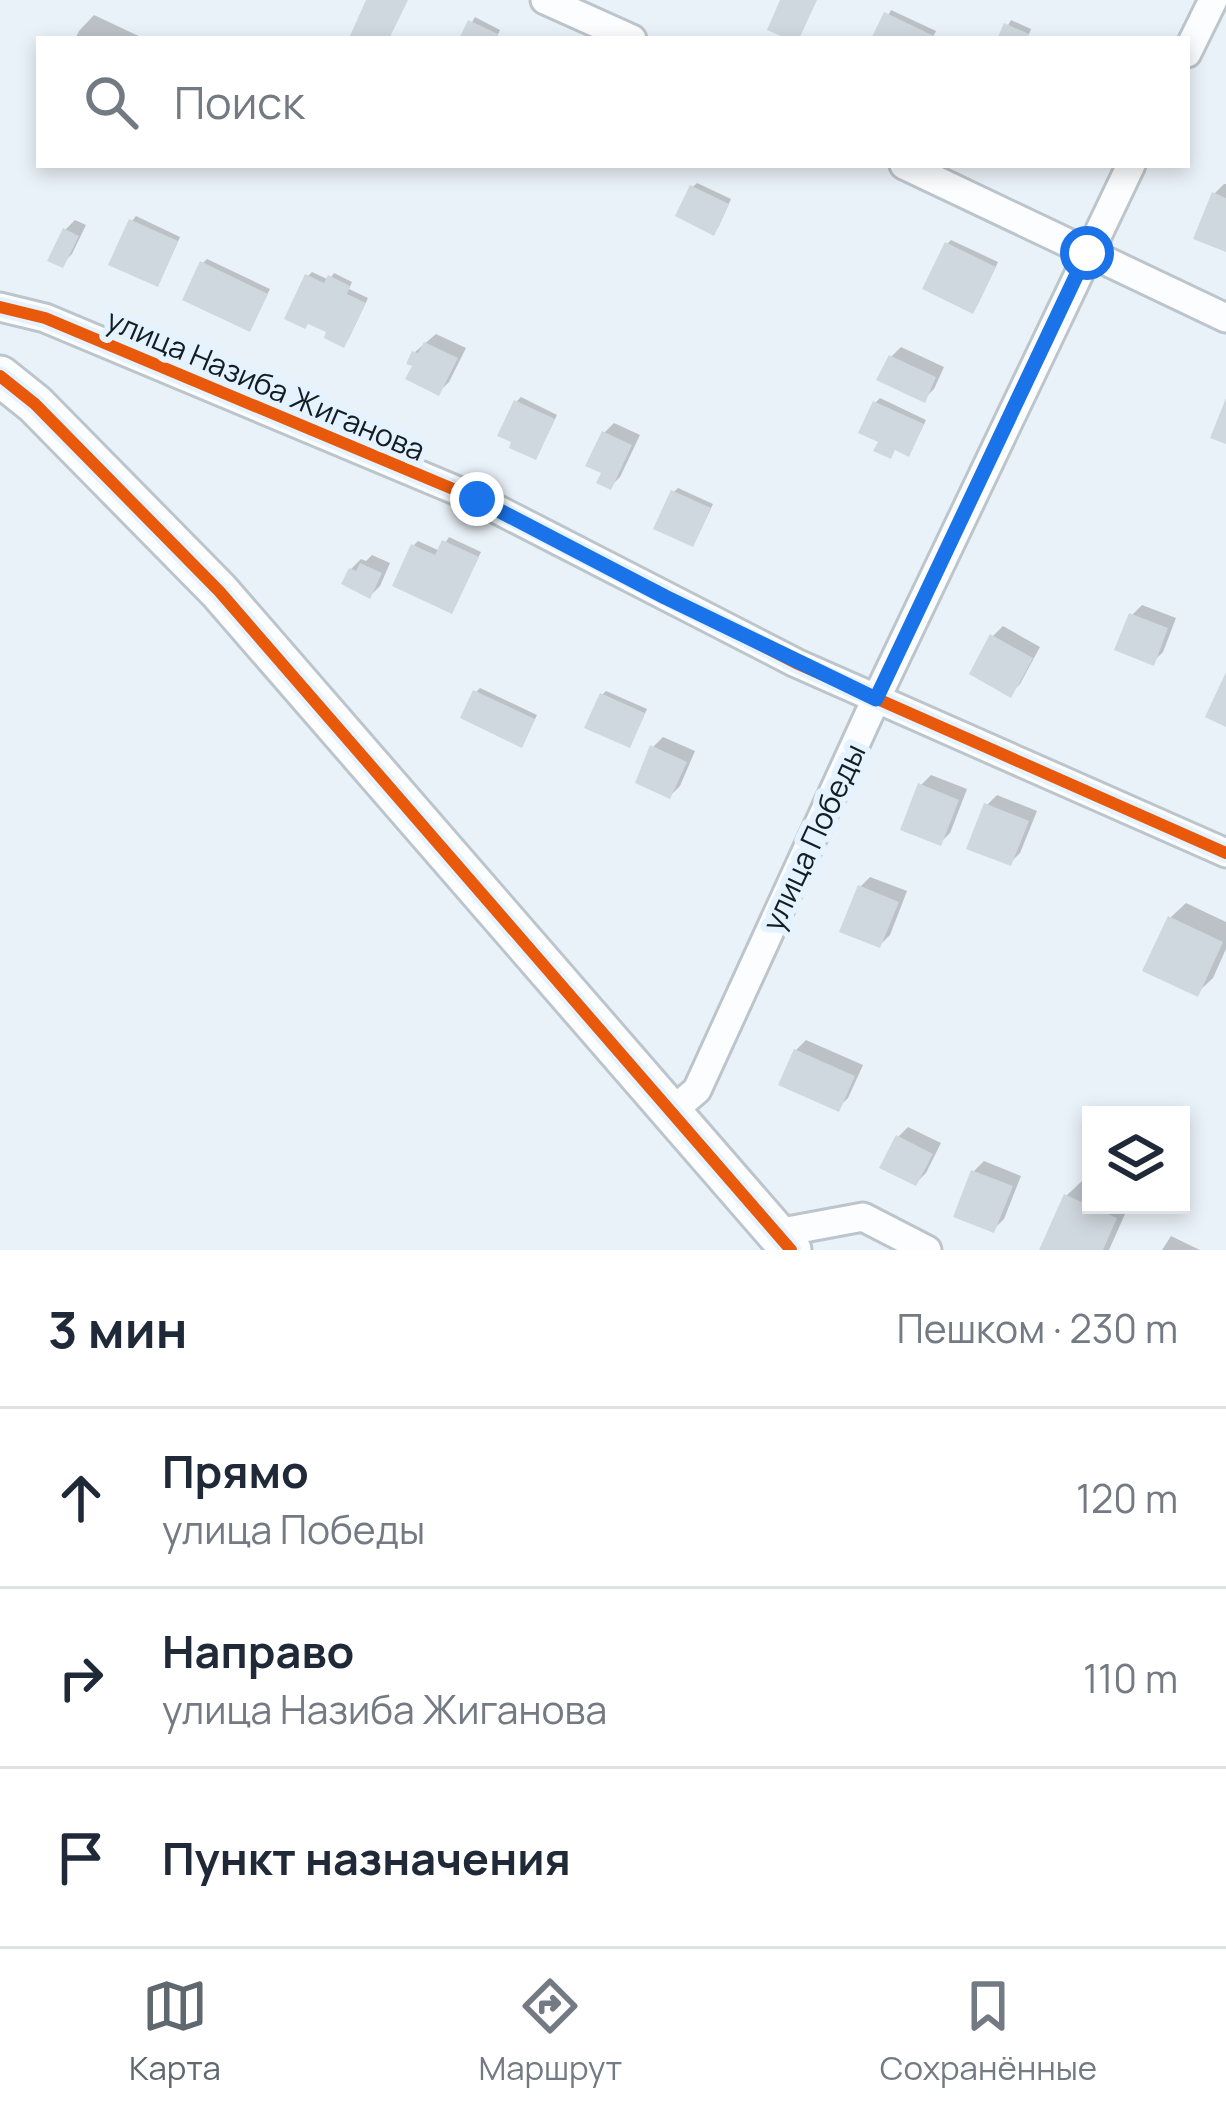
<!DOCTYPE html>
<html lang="ru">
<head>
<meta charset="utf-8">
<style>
  body { margin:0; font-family:Manrope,sans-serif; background:#f2f2f3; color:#1f2937 }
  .controls { position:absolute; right:36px; bottom:36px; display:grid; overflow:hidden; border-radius:0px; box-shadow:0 6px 18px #0003 }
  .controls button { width:108px; height:108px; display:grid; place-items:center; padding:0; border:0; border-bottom:3px solid #e0e1e3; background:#fff; color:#1f2937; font:60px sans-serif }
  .stop { position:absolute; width:36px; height:36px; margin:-27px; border:9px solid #1a73e8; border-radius:50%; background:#fff }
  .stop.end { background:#1a73e8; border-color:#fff; box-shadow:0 3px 12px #0008 }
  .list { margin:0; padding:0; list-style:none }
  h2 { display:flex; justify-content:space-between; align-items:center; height:156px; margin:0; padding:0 48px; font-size:51px }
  h2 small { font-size:39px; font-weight:400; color:#747a83 }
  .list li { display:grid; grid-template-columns:78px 1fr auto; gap:36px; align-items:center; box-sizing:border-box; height:180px; padding:0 48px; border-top:3px solid #e0e1e3 }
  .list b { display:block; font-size:45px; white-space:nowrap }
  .list p { margin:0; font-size:39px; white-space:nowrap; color:#747a83 }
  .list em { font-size:39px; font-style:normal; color:#747a83 }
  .icon { flex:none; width:66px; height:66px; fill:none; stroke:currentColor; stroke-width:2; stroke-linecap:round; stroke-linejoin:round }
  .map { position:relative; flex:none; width:1226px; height:1250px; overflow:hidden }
  .search { position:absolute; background:#fff; box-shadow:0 6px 18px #0003; left:36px; right:36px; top:36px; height:132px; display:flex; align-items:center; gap:30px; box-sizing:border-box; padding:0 42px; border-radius:0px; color:#747a83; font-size:45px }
  .sheet { height:696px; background:#fff }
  nav { display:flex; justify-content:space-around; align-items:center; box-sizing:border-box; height:168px; border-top:3px solid #e0e1e3; background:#fff; font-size:33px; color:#747a83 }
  nav a { display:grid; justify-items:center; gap:6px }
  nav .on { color:#5f686f }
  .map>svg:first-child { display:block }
</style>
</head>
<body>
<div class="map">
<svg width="1226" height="1250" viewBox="0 0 1226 1250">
  <rect width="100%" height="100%" fill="#eaf2f9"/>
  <g fill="#0003">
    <path d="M891,10L936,31L932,39H875Z"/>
    <path d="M94,15L145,39H75L79,31Z"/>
    <path d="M475,17L500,30L496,39H462Z"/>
    <path d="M1011,20L1031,29L1027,39H1000Z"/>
    <path d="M697,183L731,199L718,228L693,187Z"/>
    <path d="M1224,184H1226V249L1214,194Z"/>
    <path d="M136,216L180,237L161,279L132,221Z"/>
    <path d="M75,220L86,225L72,254L62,264L65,230Z"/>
    <path d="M951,240L998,262L977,306L947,244Z"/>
    <path d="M207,259L270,289L249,329L203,263Z"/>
    <path d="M312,272L329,280L334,273L352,282L349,289L368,298L348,340L309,321L308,276Z"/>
    <path d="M436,334L466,348L449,382L439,392L416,365L415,352Z"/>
    <path d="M901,347L944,367L934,389L924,399L891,357Z"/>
    <path d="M521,397L557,415L539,452L517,401Z"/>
    <path d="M880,398L926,420L912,449L896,447L882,440L876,402Z"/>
    <path d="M614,423L640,435L620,477L610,487L605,472L604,433Z"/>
    <path d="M678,488L713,504L696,540L674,492Z"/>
    <path d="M449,537L481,552L452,610L414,545L418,541L440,551Z"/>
    <path d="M372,555L390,563L380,586L370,596L351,569L361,559L366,561Z"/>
    <path d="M1142,605L1176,618L1163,652L1153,662L1132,615Z"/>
    <path d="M1003,626L1040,647L1020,684L1010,694L993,636Z"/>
    <path d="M480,688L537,715L525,740L476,692Z"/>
    <path d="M606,691L647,709L633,740L602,695Z"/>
    <path d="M663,737L695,751L680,786L670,796L653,747Z"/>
    <path d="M931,775L967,789L950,833L940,843L921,785Z"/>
    <path d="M997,795L1037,811L1020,853L1010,863L987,805Z"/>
    <path d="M870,877L907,891L890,935L880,945L860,887Z"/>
    <path d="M1186,903L1226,922V949L1213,978L1197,993L1170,918Z"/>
    <path d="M806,1040L863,1065L848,1098L838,1108L796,1050Z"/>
    <path d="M908,1127L941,1143L926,1173L916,1183L898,1137Z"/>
    <path d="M984,1161L1021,1176L1004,1219L994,1229L974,1171Z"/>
    <path d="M1082,1181L1091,1185V1205H1129L1109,1250H1046L1066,1196Z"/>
    <path d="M1171,1236L1200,1250H1162Z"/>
  </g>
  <g fill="#d0d8df">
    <path d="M366,0H408L389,39L349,38Z"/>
    <path d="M780,0H817L799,39H788L767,30Z"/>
    <path d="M884,12L934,36L932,39H871Z"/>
    <path d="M468,20L498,34L496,39H459Z"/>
    <path d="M1004,23L1029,34L1027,39H997Z"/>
    <path d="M690,185L729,204L714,236L675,216Z"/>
    <path d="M1212,192L1226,198V252L1193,239Z"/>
    <path d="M129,219L178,241L158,287L108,265Z"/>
    <path d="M63,228L79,236L63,268L47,261Z"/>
    <path d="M945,242L996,267L973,314L922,289Z"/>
    <path d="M200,261L268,294L250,332L182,300Z"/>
    <path d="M305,274L324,283L328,275L350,286L347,294L366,303L344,348L324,338L326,332L308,324L305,329L284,319Z"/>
    <path d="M424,342L458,358L439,396L405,379L412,366L406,364L412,351L418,353Z"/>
    <path d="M889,355L936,377L925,403L876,380Z"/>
    <path d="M1226,398V444L1210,438Z"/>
    <path d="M514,400L555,419L536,460L509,448L511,442L497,436Z"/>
    <path d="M873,401L924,424L909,457L895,450L891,459L873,451L878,442L858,433Z"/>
    <path d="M602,431L632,445L611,490L596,483L601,473L585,466Z"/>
    <path d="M671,490L711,508L693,547L653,529Z"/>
    <path d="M442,540L479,557L452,614L392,586L411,544L435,555Z"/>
    <path d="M360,563L382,573L370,599L341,584L349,568L356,571Z"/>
    <path d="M1129,613L1168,628L1154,666L1114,650Z"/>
    <path d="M990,634L1033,658L1011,698L969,674Z"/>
    <path d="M1226,672V727L1205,717Z"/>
    <path d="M473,690L535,719L522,748L460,718Z"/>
    <path d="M600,693L645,713L630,748L584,728Z"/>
    <path d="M650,745L687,762L670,799L635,783Z"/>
    <path d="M918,783L959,800L941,846L900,830Z"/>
    <path d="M984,803L1029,821L1011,866L966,849Z"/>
    <path d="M858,885L899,902L880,948L839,932Z"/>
    <path d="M1168,916L1223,942L1198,997L1142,971Z"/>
    <path d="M794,1049L855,1076L839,1112L778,1085Z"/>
    <path d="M896,1135L933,1154L916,1186L879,1168Z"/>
    <path d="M971,1170L1013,1186L994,1233L953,1217Z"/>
    <path d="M1064,1194L1117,1218L1103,1250H1039Z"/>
  </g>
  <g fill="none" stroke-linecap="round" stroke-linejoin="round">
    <defs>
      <g id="street">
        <path d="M545,0L632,39"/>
        <path d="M1187,53L1213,0"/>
        <path d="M904,165L1226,318"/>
        <path d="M0,307L45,318L477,499L796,663L1226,853"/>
        <path d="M671,1112L697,1090L876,699L1131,165"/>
        <path d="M777,1233L863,1217L927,1250"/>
      </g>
      <path id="secondary" d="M0,376L35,404L219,591L791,1250"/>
    </defs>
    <use href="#street" stroke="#bdc5cc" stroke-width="33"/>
    <use href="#secondary" stroke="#bdc5cc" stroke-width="45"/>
    <use href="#street" stroke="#fcfdfe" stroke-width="27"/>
    <use href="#secondary" stroke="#fcfdfe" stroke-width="39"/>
    <defs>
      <g id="cycleway">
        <path d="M0,307L45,318L477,499L796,663L1226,853"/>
        <path d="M0,376L35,404L219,591L791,1250"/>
      </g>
    </defs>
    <use href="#cycleway" stroke="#e4f3ff" stroke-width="20"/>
    <use href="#cycleway" stroke="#e8590c" stroke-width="12"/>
  </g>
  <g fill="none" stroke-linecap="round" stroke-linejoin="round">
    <path stroke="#1a73e8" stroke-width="15" d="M477,499L665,597L876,699L1087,253"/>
  </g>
  <g text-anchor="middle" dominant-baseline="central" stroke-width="12" stroke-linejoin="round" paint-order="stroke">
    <g font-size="30" fill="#141d24" stroke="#e4f3ff">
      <text transform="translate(266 384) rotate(23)">улица Назиба Жиганова</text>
      <text transform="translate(813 837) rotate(-65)">улица Победы</text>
    </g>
  </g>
</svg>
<div class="controls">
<button><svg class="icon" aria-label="layers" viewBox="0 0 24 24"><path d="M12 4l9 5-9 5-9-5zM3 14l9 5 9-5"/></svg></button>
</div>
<div class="stop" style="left:1087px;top:253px"></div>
<div class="stop end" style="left:477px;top:499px"></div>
<div class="search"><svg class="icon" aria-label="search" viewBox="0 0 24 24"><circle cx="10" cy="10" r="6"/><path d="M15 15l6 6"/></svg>Поиск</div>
</div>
<section class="sheet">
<h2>3 мин<small>Пешком · 230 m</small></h2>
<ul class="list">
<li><svg class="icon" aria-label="ahead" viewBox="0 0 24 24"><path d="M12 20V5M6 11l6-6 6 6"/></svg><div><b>Прямо</b><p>улица Победы</p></div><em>120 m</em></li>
<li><svg class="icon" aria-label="right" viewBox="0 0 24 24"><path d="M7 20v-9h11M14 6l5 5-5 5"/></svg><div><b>Направо</b><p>улица Назиба Жиганова</p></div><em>110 m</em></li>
<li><svg class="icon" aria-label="arrive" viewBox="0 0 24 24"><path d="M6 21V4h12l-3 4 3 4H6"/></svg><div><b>Пункт назначения</b></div></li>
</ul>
</section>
<nav>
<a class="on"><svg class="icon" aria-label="map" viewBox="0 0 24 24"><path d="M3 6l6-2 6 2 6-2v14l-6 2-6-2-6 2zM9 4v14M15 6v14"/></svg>Карта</a>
<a><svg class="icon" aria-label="directions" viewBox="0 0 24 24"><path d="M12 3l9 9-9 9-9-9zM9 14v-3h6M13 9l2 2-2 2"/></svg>Маршрут</a>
<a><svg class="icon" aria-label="saved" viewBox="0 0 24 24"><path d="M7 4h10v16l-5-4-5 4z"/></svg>Сохранённые</a>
</nav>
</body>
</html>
